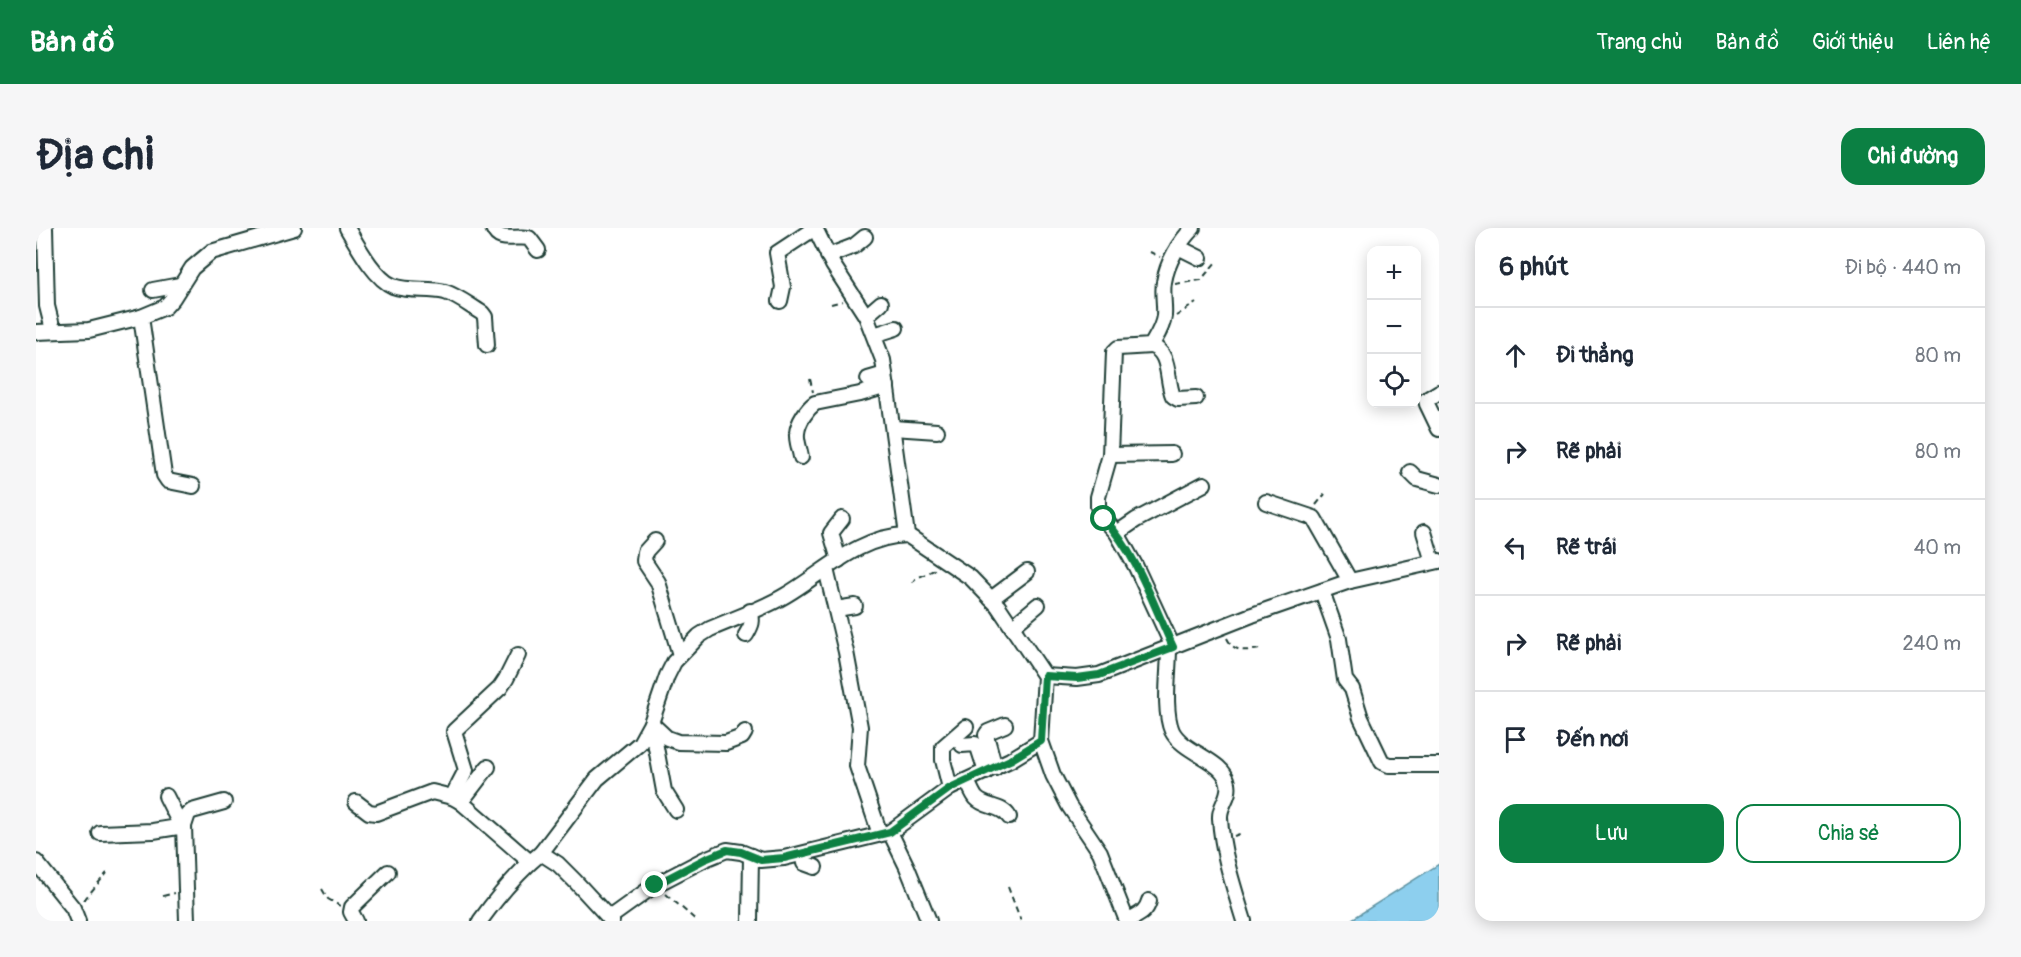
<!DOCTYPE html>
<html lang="vi">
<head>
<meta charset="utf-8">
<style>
  body { margin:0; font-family:Pangolin,sans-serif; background:#f6f6f7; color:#1f2937 }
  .controls { position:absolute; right:18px; top:18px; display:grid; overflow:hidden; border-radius:12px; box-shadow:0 3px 15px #0003 }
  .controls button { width:54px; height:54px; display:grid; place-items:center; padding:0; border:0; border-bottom:2px solid #e0e1e3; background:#fff; color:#1f2937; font:30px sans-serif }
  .stop { position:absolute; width:18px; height:18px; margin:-14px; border:4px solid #0b8043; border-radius:50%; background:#fff }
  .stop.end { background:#0b8043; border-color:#fff; box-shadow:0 2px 6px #0008 }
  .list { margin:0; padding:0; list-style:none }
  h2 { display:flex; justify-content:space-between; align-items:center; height:78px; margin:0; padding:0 24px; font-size:26px }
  h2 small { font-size:20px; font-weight:400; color:#747a83 }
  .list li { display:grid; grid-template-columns:39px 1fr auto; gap:18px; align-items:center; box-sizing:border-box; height:96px; padding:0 24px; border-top:2px solid #e0e1e3 }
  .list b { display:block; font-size:22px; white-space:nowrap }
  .list em { font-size:20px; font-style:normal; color:#747a83 }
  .actions { display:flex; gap:12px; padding:18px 24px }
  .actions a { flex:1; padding:14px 0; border:2px solid #0b8043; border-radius:18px; text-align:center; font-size:21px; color:#0b8043 }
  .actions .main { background:#0b8043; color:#fff }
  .icon { flex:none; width:33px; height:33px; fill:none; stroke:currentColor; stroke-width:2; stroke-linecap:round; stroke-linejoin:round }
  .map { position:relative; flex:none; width:1403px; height:693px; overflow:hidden; border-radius:18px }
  header { display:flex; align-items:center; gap:36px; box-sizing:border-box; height:84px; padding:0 30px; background:#0b8043; color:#fff }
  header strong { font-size:28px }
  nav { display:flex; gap:33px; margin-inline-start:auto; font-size:21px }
  .intro { display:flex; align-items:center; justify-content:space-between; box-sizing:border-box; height:144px; padding:0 36px }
  h1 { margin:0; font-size:42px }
  .button { padding:15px 27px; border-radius:18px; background:#0b8043; color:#fff; font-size:21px; font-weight:700 }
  main { display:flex; gap:36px; padding:0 36px }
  aside { flex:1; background:#fff; border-radius:18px; box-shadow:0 3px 15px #0003 }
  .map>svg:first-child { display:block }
</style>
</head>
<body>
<header>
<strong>Bản đồ</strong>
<nav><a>Trang chủ</a><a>Bản đồ</a><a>Giới thiệu</a><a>Liên hệ</a></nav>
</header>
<div class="intro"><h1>Địa chỉ</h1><a class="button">Chỉ đường</a></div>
<main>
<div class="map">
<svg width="1403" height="693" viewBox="0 0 1403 693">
  <rect width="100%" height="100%" fill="#fff"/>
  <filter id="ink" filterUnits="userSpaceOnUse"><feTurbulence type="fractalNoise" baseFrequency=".0167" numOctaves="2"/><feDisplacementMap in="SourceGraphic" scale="12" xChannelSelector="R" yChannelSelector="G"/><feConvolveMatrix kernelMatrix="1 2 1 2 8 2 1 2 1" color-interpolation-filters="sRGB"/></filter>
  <g filter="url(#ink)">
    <path fill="#8dcfee" stroke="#6195a4" stroke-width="1.5" d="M1403,636V693H1313Z"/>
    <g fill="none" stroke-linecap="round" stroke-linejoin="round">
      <defs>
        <g id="minor">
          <path d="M9,0L11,78L17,102"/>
          <path d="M311,0C321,17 339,51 357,58C373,64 393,60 409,64C422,68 434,78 446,85L449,89L451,117"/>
          <path d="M457,0C463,16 479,7 493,10L502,22"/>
          <path d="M779,0L797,37L830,88L847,132L871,307"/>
          <path d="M1142,19L1164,30"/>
          <path d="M792,28L818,18L829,9"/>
          <path d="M117,62L144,57"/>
          <path d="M744,73L747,59L741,25L779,0"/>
          <path d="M830,88L845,75"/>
          <path d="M105,89L128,247L132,253L157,258"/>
          <path d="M0,104L53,102L105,89L129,79L137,70L156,40L175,24L258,0"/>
          <path d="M838,107L860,100"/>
          <path d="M1115,118C1135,124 1130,152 1137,168L1142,171L1160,170"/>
          <path d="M832,151L849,146"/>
          <path d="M1403,164L1390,172L1391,176L1403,201"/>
          <path d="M857,200L901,203"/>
          <path d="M1074,227L1136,226"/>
          <path d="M765,229C764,222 760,212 761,205C762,194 771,181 779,175L824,166L851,158"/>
          <path d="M1374,244L1381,251L1403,257"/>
          <path d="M1230,274L1278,290L1314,353"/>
          <path d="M1388,304L1397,334"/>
          <path d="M1081,305L1100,292L1168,256"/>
          <path d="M619,313L609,324L608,333L622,354L644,427"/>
          <path d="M803,332L795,305L806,291"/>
          <path d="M790,341L810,424L824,499L821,538L844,606"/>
          <path d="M1286,363L1303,411L1309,452L1316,461L1325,490L1346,534L1353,537H1403"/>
          <path d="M955,371L991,344"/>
          <path d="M800,381L819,378"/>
          <path d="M976,399L1002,377"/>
          <path d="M710,407C715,398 718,394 714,383"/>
          <path d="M1137,419L1100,339L1081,305L1068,291L1062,279V269L1074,227L1078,124L1082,120L1115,118C1120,109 1127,99 1128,88C1129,77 1126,65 1128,54C1131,35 1143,14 1157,0"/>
          <path d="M1133,420C1133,444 1127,482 1136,503C1147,525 1188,532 1192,555C1195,569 1183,577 1184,590C1186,625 1198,660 1208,693"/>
          <path d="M1009,448L1041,450L1063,447L1216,387L1314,353L1403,333"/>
          <path d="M615,495L631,510L642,514L690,515L706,509L709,504"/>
          <path d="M609,507L619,514L628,563L640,582"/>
          <path d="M926,517L939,516L942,519L950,544"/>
          <path d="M959,540L950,507L952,504L969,497"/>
          <path d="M931,553C934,558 936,565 940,570C949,580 966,577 973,589"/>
          <path d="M914,560L907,532V519L930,499"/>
          <path d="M130,568L142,592H149"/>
          <path d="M416,569L430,542L418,503L464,460L470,451L482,427"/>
          <path d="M320,574L333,584L340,585L396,564L416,569L425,574L494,634"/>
          <path d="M425,574L452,539"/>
          <path d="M148,598L152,586L156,583L188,574"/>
          <path d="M854,604L871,639L893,693"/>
          <path d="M64,605L117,603L148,598L151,693"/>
          <path d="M505,625L522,636L539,653L576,693"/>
          <path d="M766,626L768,635L779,639"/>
          <path d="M0,634L37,680L42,693"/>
          <path d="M573,690L619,657L669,631L691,622L705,624L725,632L748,630L854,604L914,560L974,532L1005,513"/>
          <path d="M320,693L315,684L316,679L352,644"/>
          <path d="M444,693C462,668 482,644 505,625L561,551L604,515L615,495L631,448L638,434L663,408L674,401C699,390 727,381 750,367C789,344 823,308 871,307L935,350L962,378L1009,448L1005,513L1017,547L1033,578L1064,624L1091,693"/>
          <path d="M714,693L715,628"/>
          <path d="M1091,693C1102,687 1110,685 1113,673"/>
        </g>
      </defs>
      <use href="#minor" stroke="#1f3d34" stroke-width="18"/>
      <g stroke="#1f3d34" stroke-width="2" stroke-dasharray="6 4.5" stroke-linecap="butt">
        <path d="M1114,24L1124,29"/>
        <path d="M1139,56L1165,52L1180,34"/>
        <path d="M795,76L807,73"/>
        <path d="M1140,88L1160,75"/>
        <path d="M774,151L777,164"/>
        <path d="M1280,277L1289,266"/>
        <path d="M876,355L879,351L898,342L900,340"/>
        <path d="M1191,410C1198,425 1209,423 1224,421"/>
        <path d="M1198,608L1206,605"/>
        <path d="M972,659L985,693"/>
        <path d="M286,661L292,671L304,678"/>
        <path d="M630,666L661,693"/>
        <path d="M127,668L139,665"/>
        <path d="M48,672L71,645"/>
      </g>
      <use href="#minor" stroke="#fff" stroke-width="14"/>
    </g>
  </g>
  <g fill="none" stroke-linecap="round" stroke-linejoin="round" filter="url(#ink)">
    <path stroke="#0b8043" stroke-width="8" d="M619,657L669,631L691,622L705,624L725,632L748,630L854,604L914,560L974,532L1005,513L1009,448L1041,450L1063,447L1137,419C1117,376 1101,326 1068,291"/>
  </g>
</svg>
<div class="controls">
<button>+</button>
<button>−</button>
<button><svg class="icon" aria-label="locate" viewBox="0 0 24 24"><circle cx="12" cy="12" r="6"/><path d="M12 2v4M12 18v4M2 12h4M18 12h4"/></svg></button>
</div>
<div class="stop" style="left:1068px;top:291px"></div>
<div class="stop end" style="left:619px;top:657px"></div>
</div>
<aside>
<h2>6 phút<small>Đi bộ · 440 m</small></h2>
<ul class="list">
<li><svg class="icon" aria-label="ahead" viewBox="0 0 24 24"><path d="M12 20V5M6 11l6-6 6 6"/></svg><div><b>Đi thẳng</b></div><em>80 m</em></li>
<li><svg class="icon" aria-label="right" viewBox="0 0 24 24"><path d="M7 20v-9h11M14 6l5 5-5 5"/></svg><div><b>Rẽ phải</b></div><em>80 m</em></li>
<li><svg class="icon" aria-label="left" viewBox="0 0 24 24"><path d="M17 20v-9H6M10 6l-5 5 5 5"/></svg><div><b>Rẽ trái</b></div><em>40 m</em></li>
<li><svg class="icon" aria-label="right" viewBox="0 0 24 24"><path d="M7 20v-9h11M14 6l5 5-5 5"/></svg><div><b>Rẽ phải</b></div><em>240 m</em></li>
<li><svg class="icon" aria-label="arrive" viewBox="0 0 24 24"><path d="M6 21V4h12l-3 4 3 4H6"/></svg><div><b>Đến nơi</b></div></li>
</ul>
<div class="actions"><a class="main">Lưu</a><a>Chia sẻ</a></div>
</aside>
</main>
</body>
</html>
